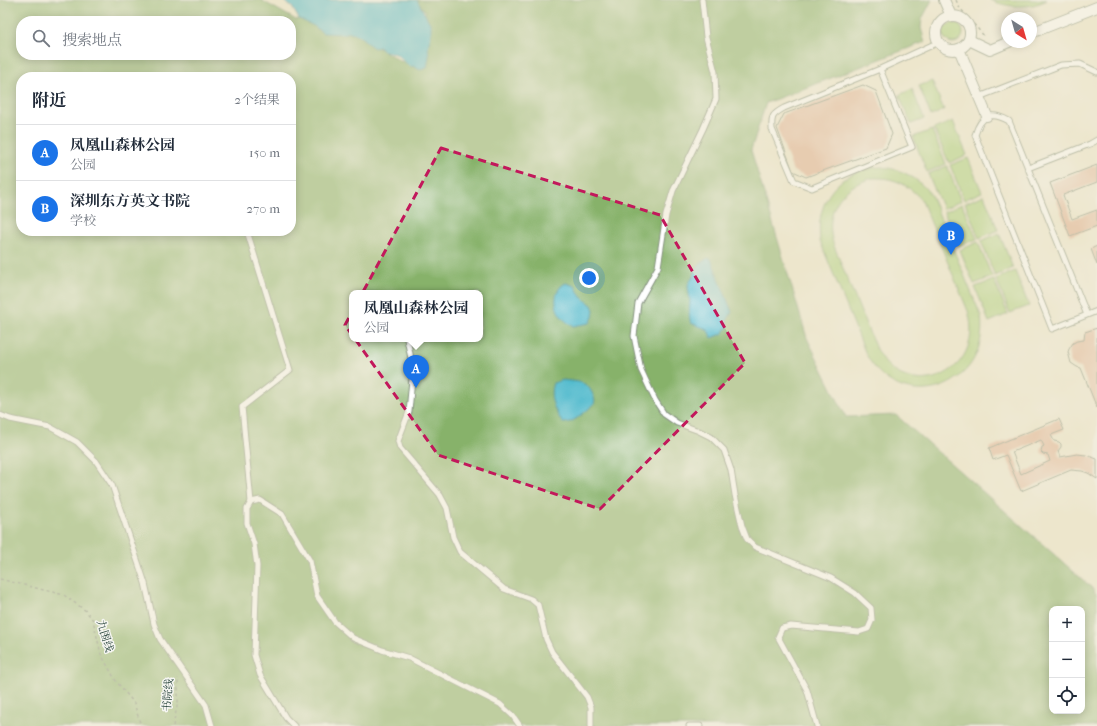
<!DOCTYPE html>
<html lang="zh">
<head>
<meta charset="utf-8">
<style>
  body { margin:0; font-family:"IM FELL French Canon","Noto Serif SC",serif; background:#f6f6f7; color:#1f2937 }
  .controls { position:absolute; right:12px; bottom:12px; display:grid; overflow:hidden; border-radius:8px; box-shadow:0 2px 10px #0003 }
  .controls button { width:36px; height:36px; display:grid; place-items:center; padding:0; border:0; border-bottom:1px solid #e0e1e3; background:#fff; color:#1f2937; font:20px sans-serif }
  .compass { position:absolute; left:1001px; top:12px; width:36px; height:36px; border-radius:50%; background:#fff; box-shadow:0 2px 10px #0003; rotate:143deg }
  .you { position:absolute; left:589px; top:278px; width:14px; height:14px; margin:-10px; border:3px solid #fff; border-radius:50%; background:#1a73e8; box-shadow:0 0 0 6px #1a73e833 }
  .badge { display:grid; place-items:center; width:26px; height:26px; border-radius:50%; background:#1a73e8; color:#fff; font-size:13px; font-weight:700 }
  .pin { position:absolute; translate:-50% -33px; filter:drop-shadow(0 1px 2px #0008) }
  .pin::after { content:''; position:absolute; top:21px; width:14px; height:12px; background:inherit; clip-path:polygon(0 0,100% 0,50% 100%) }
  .popup { position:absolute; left:349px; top:290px; width:134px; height:52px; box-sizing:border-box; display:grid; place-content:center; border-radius:8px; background:#fff; filter:drop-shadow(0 1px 3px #0005); font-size:13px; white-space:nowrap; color:#747a83 }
  .popup b { font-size:15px; color:#1f2937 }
  .popup::after { content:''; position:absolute; left:50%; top:100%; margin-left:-8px; border:8px solid transparent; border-top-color:#fff }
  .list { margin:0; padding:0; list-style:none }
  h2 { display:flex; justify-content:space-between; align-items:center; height:52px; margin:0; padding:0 16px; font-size:17px }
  h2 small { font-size:13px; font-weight:400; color:#747a83 }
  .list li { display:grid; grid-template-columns:26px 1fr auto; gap:12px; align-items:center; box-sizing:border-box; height:56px; padding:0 16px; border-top:1px solid #e0e1e3 }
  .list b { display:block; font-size:15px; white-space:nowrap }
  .list p { margin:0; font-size:13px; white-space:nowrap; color:#747a83 }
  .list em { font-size:13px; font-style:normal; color:#747a83 }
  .icon { flex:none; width:22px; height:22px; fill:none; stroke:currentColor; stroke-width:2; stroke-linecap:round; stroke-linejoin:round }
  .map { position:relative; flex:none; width:1097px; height:726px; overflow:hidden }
  .search { position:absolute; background:#fff; box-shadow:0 2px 10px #0003; left:16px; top:16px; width:280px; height:44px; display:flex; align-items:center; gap:10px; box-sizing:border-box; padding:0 14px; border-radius:16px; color:#747a83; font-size:15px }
  .panel { position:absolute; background:#fff; box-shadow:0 2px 10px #0003; left:16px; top:72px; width:280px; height:164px; border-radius:16px }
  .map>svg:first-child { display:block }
</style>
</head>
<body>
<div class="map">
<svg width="1097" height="726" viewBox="0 0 1097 726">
  <rect width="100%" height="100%" fill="#f6f6f2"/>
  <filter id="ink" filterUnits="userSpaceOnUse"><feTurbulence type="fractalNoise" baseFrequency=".025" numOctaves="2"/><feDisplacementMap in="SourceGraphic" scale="8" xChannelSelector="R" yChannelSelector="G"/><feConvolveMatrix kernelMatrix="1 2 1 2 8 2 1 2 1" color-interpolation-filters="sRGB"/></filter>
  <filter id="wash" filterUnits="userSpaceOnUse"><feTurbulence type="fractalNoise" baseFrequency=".012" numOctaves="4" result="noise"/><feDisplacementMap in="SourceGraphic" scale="16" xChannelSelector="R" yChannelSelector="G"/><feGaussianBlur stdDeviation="0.9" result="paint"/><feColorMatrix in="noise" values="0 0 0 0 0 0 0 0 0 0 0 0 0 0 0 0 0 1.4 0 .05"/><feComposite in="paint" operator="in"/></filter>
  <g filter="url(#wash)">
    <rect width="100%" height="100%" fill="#ede6cc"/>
    <g fill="#aad07b" stroke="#648658" fill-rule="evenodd">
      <path d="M990,0H1047C1029,9 1008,8 990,0Z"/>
      <circle cx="953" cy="33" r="10"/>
      <path d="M932,81L944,110L931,116L919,86Z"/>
      <path d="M912,89L924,119L911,124L899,95Z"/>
      <path d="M953,121L967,155L949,163L934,129Z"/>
      <path d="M932,130L946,164L927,172L913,137Z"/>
      <path d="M968,158L982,192L964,200L950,165Z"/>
      <path d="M947,166L961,201L943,209L928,174Z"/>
      <path d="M881,167C903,169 918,178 931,195L981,316C991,389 900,420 866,354L820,241C815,200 839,169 881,167ZM873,178C893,177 909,184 922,201L968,311C987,374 906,408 876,349L834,246C823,214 839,186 873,178Z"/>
      <path d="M984,195L998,230L979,238L965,203Z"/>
      <path d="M962,204L977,239L958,246L944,212Z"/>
      <path d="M999,233L1013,268L995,276L981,241Z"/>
      <path d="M978,242L992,277L974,284L960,250Z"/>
      <path d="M1015,271L1029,306L1010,313L996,279Z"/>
      <path d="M994,280L1008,314L989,322L975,287Z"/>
    </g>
    <path fill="#87b26b" stroke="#537850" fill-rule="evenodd" d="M0,0H261L296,20L322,14L402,62L420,41L417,29L426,12L416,0H932L922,19L921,28L925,42L766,103L751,150L807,338L846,417L896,415L1091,587L1097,595V726H0ZM21,21H291V55H21ZM21,77H291V231H21ZM352,293H480V339H352ZM1052,609H1082V711H1052Z"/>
    <g fill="#50bacd" stroke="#387c80">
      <path d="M285,0H417L431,25V35L428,47L429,56L427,68L420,70L413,66L410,67L396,54L381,50L380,47L374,48C364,42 363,35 350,32C343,35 331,33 323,33L314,26L299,19L292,7L286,3Z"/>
      <path d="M708,258L711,259L732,312L727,321L729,326L722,334L712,338L707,329L691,323C688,316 690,308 690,301C690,296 688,290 688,285C689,282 691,280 693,277C696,266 699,264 708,258Z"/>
      <path d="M566,283L575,286L581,297L592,305L594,310L593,317L590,323L573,326C569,324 563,319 561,316C553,306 554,288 566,283Z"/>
      <path d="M563,380C577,382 587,380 593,395C595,399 595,401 594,404C586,411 573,424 563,423C555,412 548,397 553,383Z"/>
    </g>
    <g id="blocks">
      <g fill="#e1ad8f" fill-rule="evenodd">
        <path d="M863,85L876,91L892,134L886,148L806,177L793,171L777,128L784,114Z"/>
        <path d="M1097,165V182L1063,195L1072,219L1097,210V226L1070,236L1050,183Z"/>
        <path d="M1097,246V265L1091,249Z"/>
        <path d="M1097,328V408L1081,368L1077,367L1071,363L1068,352L1069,349L1073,343L1077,341L1084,340L1085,332Z"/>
        <path d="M1059,419L1064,430L1051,435L1054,441L1059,442L1061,444V447L1058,451L1060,457L1077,454L1086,455L1097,459V479L1088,473L1082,471L1071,470L1021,491L1006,455L993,460L989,448ZM1041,440L1044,446L1042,447L1041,452L1043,454L1048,455L1050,461L1021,474L1012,452Z"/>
      </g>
    </g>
  </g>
  <g filter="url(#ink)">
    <use href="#blocks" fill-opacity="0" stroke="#869280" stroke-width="1"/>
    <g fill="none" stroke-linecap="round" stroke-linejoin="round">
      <defs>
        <g id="service">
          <path d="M702,0L706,37L715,72L716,99L703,129L673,191L666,215L658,267L638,303L634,336L641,370L655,400L664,414L677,423L699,431L711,437L724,450L731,470L735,495L742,526L747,539L755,547L831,578L855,593L871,608L872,620L868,629L859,632L791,626L782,628L778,637L807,690L817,726"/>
          <path d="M880,69L912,147L812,188L794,181L772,129C771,116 773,114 784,108L880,69L939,42"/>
          <path d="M979,97L1061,65L1080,64L1097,72"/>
          <path d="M1028,168L1090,144L1097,140"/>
          <path d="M247,231L290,370L242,407L251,502"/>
          <path d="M1087,315L1009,121C991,111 981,115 975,135L1052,329L1097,311"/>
          <path d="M407,339L413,368L409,412L398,441L400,448L440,495L447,508L453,537L460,552L504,589L531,599L538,605L546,639L552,652L587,697L591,707V726"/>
          <path d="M0,415L10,419L50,427L77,442L96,461L112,485L145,583L154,624L160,639L206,705L212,726"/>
          <path d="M294,726L286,718L260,675L254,655L257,566L254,544L247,523V509L251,502L260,500L282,514L310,561L317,596L335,622L353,638L382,650L409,658L500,704L513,716L520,726"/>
          <path d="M689,726H700"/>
        </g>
        <g id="minor">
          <path d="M944,0L951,16"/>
          <circle cx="953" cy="33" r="17"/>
          <path d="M1031,33L1097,7"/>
          <path d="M969,40L990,50L1009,42"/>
          <path d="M959,49L987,116"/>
        </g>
      </defs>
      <use href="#service" stroke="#869280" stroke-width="7"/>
      <use href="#minor" stroke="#869280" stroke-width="12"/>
      <g stroke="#869280" stroke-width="1.5" stroke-dasharray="3 3" stroke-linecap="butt">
        <path d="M956,0L959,7L984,36"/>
        <path d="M0,579L64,595L86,611L93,620L101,654L116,681L134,703L141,726"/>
        <path d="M173,726L178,702V678"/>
      </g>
      <use href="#service" stroke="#fff" stroke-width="5"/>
      <use href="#minor" stroke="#fff" stroke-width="10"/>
    </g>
  </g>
  <path d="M0 0H1097V726H0ZM441,148L660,215L745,363L600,509L438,455L345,325Z" fill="#ede6cc" fill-opacity=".55" fill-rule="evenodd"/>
  <path fill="none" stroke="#c2185b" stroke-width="3" stroke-dasharray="8 5" stroke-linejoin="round" d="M441,148L660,215L745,363L600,509L438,455L345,325Z"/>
  <g text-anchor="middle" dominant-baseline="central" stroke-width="3" stroke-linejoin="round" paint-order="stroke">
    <g font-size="11" fill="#1f3d34" stroke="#f6f6f2">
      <text transform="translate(105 636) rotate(73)">九围线</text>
      <text transform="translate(168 695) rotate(-86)">书院线</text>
    </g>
  </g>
</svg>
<div class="controls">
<button>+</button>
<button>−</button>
<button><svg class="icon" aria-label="locate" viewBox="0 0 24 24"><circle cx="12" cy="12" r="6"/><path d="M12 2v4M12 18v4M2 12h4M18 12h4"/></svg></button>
</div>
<svg class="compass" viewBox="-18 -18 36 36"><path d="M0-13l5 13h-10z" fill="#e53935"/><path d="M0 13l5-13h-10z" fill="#747a83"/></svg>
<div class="you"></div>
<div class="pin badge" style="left:416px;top:388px">A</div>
<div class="popup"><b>凤凰山森林公园</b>公园</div>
<div class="pin badge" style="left:951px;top:255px">B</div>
<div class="search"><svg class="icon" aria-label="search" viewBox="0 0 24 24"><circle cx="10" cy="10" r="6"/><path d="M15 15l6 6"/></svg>搜索地点</div>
<section class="panel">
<h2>附近<small>2个结果</small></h2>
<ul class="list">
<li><span class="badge">A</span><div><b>凤凰山森林公园</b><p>公园</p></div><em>150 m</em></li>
<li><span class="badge">B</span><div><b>深圳东方英文书院</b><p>学校</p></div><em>270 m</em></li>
</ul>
</section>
</div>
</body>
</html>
